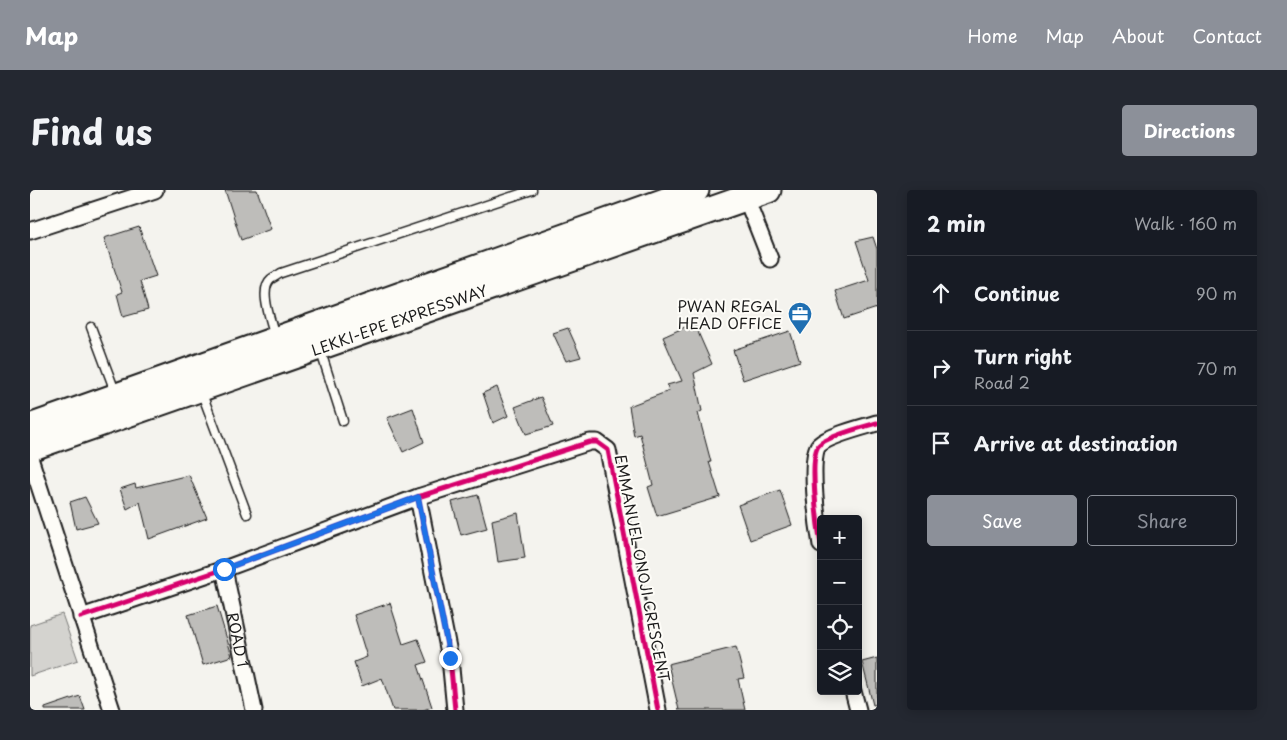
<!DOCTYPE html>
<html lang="en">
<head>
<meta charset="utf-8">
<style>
  body { margin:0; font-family:"Playpen Sans",sans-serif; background:#242831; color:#f1f3f6 }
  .controls { position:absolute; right:15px; bottom:15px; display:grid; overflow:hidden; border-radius:5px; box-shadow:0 2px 12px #0003 }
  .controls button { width:45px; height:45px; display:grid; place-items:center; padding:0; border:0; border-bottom:1px solid #363941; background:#171b24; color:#f1f3f6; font:25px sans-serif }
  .stop { position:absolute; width:15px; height:15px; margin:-11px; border:4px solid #1a73e8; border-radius:50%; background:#fff }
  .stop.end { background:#1a73e8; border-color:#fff; box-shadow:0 1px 5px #0008 }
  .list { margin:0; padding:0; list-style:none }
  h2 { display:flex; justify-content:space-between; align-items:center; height:65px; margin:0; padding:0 20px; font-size:21px }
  h2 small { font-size:16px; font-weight:400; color:#9ea1a6 }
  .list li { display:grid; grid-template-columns:32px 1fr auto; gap:15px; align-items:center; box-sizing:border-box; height:75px; padding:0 20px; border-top:1px solid #363941 }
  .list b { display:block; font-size:19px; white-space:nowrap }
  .list p { margin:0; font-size:16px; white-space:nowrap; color:#9ea1a6 }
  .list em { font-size:16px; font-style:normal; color:#9ea1a6 }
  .actions { display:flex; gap:10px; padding:15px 20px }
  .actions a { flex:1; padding:11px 0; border:1px solid #8c9099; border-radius:5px; text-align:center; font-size:18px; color:#8c9099 }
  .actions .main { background:#8c9099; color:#fff }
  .icon { flex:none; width:28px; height:28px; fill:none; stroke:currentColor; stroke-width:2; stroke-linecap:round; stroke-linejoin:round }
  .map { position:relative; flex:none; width:847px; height:520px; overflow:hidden; border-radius:5px }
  header { display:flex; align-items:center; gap:30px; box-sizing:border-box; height:70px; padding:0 25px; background:#8c9099; color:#fff }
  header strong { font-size:24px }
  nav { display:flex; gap:28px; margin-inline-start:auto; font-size:18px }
  .intro { display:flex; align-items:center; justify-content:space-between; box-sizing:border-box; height:120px; padding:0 30px }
  h1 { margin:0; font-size:35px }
  .button { padding:12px 22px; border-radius:5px; background:#8c9099; color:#fff; font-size:18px; font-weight:700 }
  main { display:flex; gap:30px; padding:0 30px }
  aside { flex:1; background:#171b24; border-radius:5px; box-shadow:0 2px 12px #0003 }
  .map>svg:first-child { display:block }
</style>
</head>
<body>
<header>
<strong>Map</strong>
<nav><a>Home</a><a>Map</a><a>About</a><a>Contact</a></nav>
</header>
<div class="intro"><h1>Find us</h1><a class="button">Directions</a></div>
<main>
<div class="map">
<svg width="847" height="520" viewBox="0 0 847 520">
  <rect width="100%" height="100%" fill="#f4f3ee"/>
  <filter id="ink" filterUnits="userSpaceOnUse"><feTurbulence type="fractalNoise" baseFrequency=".02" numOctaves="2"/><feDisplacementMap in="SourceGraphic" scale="10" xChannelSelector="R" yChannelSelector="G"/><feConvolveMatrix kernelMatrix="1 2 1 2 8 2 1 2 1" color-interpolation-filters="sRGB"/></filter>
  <g filter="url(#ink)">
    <path fill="#d4d3cf" stroke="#787876" d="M32,424L48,470L0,486V435Z"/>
    <g fill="#bebdba" stroke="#1c1c1c">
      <path d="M195,0H227L241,39L211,50Z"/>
      <path d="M109,37L126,86L110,91L118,120L93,127L87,104L92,102L74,48Z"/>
      <path d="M843,47L847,59V118L814,129L805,101L839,90L826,51Z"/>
      <path d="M664,133L682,174L664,183L672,221L668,223L681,272H679L690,307L627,326L618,297L623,295L610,244L604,246L599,216L639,201L637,195L652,191L633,147Z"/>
      <path d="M538,138L551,167L536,171L523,143Z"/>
      <path d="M760,141L770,171L713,190L703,160Z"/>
      <path d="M467,197L478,226L463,233L453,203Z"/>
      <path d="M511,207L523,236L496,244L485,217Z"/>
      <path d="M383,218L394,252L373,262L357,228Z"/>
      <path d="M159,285L177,328L119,349L110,312L97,319L90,299L105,294L106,298Z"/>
      <path d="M750,300L762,335L720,350L708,315Z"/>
      <path d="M448,305L457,338L431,345L422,312Z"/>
      <path d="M55,307L68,333L46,339L40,312Z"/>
      <path d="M488,323L495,368L468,372L462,330Z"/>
      <path d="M360,413L373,454L388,449L397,472L388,475L402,517L393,520H363L352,488L332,496L324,472L337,467L324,425Z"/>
      <path d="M187,416L202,466L173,475L158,425Z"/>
      <path d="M706,457L714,488L708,489L715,520H649L638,474Z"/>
      <path d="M847,468V514L843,515L832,472Z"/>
      <path d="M50,506L55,520H15V518Z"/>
    </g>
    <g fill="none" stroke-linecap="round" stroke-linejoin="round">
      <defs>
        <g id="service">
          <path d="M61,137L86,204"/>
          <path d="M245,147C242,133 228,100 241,89C244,87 248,85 251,83L502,0"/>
          <path d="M290,159L313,231"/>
          <path d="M171,201L217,324"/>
        </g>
        <g id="minor">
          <path d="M716,8L740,69"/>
          <path d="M0,41L125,0"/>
          <path d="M0,268L82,520"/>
          <path d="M388,307L420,468L425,520"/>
          <path d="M791,355C788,338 778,266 789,255C798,246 833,237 847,233"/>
          <path id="s1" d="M194,379L224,520"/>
          <path d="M51,427L194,379L388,307L560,252H567L578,260L628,520"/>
          <path d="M823,501L828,520"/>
        </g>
        <g id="trunk">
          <path d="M0,237L666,0"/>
          <path id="s2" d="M0,258L738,0"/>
        </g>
      </defs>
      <use href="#service" stroke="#1c1c1c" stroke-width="11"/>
      <use href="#minor" stroke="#1c1c1c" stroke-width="19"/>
      <use href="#trunk" stroke="#1c1c1c" stroke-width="29"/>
      <use href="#service" stroke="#fdfcf7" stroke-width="8"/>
      <use href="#minor" stroke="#fdfcf7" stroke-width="15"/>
      <use href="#trunk" stroke="#fdfcf7" stroke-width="25"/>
      <defs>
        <g id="cycleway">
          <path d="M388,307L420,468L425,520"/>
          <path d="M791,355C788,338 778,266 789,255C798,246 833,237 847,233"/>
          <path d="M51,427L194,379L388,307L560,252H567L578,260L628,520"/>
        </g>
      </defs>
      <use href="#cycleway" stroke="#fdfcf7" stroke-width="8"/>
      <use href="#cycleway" stroke="#d6006c" stroke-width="5"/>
    </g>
  </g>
  <g fill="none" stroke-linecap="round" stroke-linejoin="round" filter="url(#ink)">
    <path stroke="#1a73e8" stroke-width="6" d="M194,379L388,307L420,468"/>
  </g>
  <defs>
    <symbol id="office-pin" viewBox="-11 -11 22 30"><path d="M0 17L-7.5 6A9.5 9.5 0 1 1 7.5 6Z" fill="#1f6fb2" stroke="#fdfcf7"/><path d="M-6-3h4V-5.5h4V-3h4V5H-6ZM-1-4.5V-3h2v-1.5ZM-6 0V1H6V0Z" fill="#fff"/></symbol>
  </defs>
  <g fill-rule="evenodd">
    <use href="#office-pin" x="756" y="110" width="28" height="38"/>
  </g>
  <g text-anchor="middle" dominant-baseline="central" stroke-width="4" stroke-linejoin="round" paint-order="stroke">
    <g font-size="15" fill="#1c1c1c" stroke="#fdfcf7" text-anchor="end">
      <text x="752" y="115">PWAN REGAL<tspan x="752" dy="17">HEAD OFFICE</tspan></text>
    </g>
    <g font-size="15" fill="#1c1c1c" stroke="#fdfcf7">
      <text stroke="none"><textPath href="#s2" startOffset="391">LEKKI-EPE EXPRESSWAY</textPath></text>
      <text transform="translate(613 378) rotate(79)">EMMANUEL ONOJI CRESCENT</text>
      <text stroke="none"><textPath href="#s1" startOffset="72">ROAD 1</textPath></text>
    </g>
  </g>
</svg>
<div class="controls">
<button>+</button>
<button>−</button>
<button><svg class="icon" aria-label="locate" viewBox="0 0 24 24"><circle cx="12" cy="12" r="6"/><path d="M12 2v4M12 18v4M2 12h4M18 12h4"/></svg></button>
<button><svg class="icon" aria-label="layers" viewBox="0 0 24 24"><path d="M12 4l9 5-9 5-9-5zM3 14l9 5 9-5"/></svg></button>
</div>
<div class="stop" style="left:194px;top:379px"></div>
<div class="stop end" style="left:420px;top:468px"></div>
</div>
<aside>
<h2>2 min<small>Walk · 160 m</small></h2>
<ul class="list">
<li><svg class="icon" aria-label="ahead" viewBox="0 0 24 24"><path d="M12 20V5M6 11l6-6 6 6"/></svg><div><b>Continue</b></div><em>90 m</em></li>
<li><svg class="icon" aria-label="right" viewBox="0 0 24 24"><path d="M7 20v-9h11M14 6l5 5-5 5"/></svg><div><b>Turn right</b><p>Road 2</p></div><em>70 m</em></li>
<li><svg class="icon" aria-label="arrive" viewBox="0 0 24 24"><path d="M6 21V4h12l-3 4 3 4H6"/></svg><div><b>Arrive at destination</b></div></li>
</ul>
<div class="actions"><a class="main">Save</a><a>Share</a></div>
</aside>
</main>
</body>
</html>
